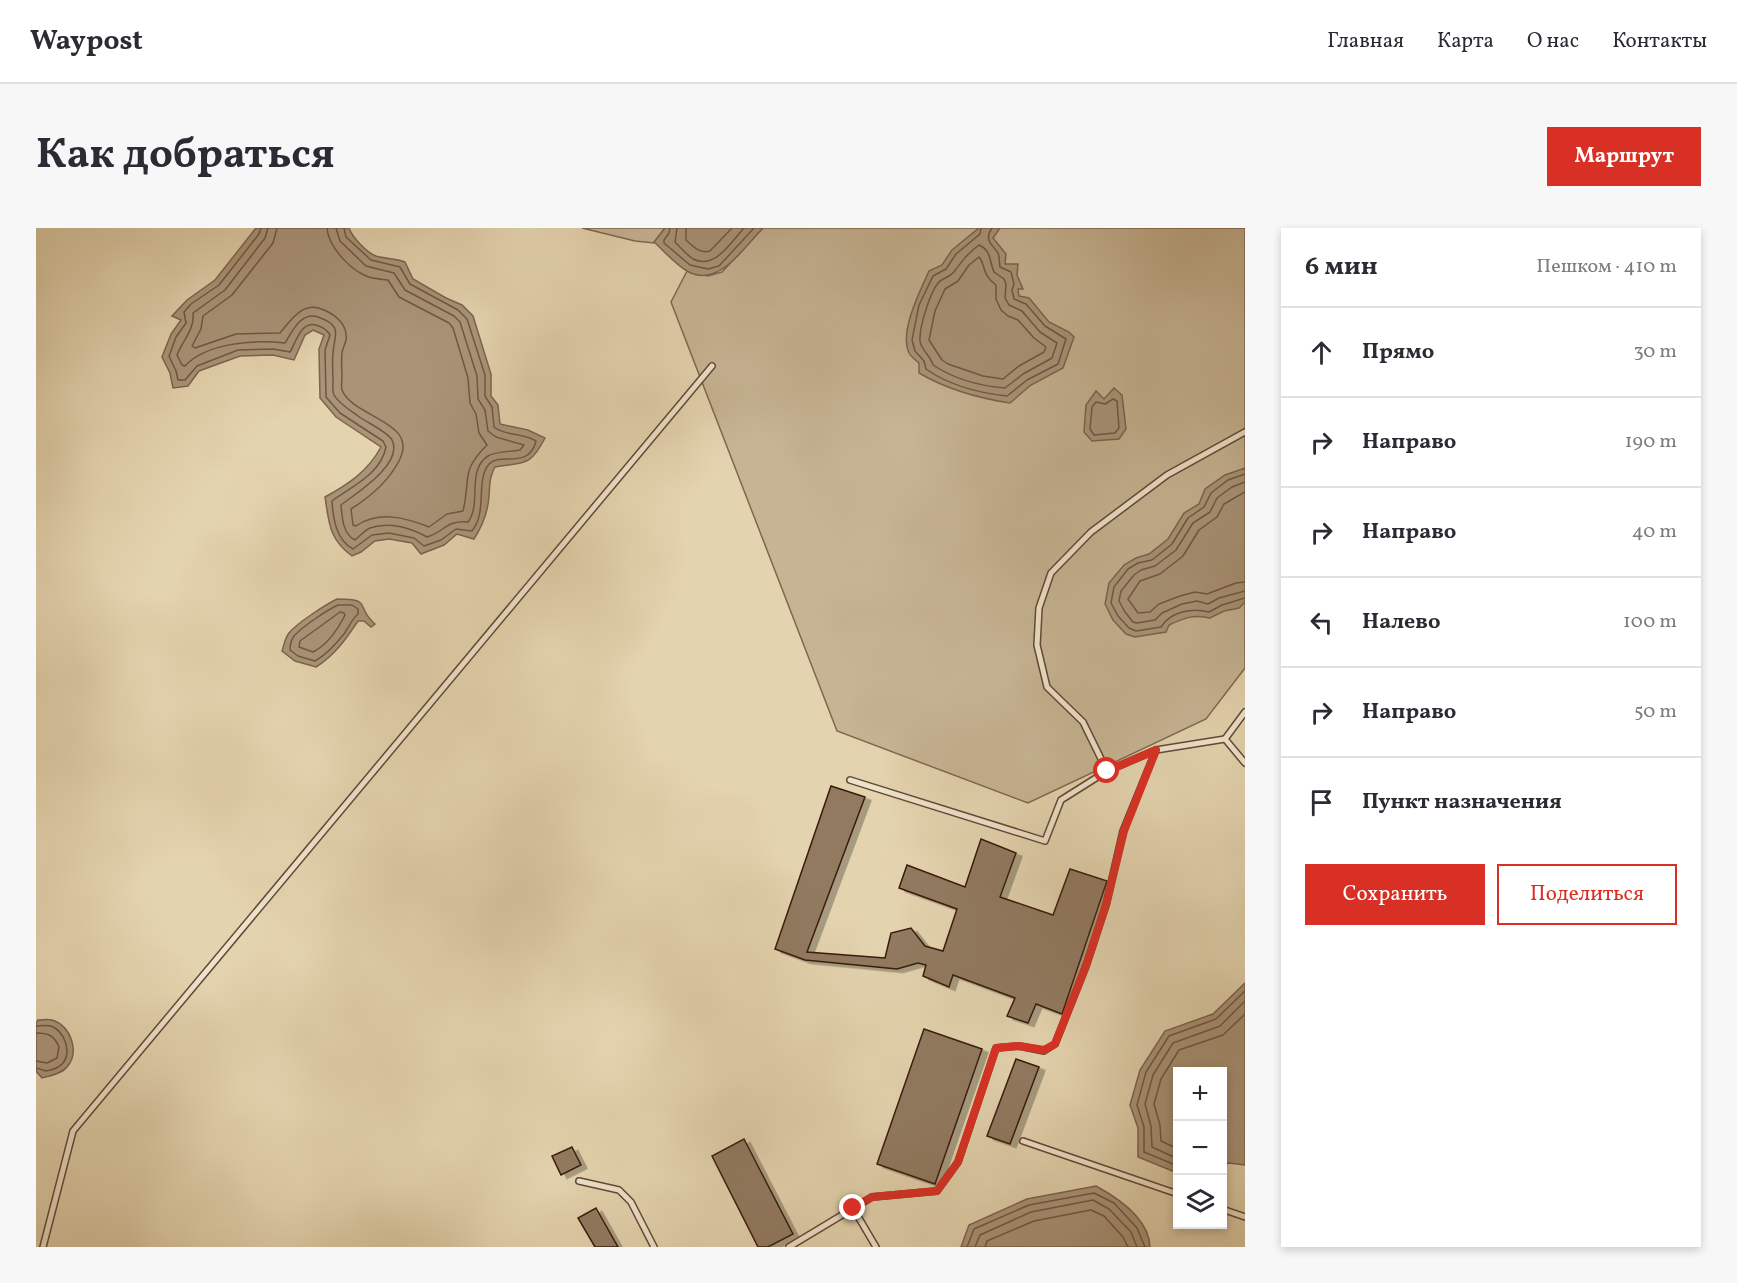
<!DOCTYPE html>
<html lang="ru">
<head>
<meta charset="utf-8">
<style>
  body { margin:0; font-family:Vollkorn,serif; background:#f7f7f7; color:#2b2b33 }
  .controls { position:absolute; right:18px; bottom:18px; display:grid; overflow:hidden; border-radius:0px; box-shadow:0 3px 9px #0003 }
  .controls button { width:54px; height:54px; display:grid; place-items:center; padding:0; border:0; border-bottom:2px solid #e1e1e2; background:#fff; color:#2b2b33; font:30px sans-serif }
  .stop { position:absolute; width:18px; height:18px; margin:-14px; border:4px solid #d93025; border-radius:50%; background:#fff }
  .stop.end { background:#d93025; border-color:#fff; box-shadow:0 2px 6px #0008 }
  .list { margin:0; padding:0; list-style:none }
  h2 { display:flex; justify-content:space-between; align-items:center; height:78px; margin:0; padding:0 24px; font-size:26px }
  h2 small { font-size:20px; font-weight:400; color:#7c7c81 }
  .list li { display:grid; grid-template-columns:39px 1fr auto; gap:18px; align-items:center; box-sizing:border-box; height:90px; padding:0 24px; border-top:2px solid #e1e1e2 }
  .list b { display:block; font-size:22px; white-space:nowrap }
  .list em { font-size:20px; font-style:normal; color:#7c7c81 }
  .actions { display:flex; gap:12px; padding:18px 24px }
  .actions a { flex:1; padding:14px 0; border:2px solid #d93025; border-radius:0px; text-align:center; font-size:21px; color:#d93025 }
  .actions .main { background:#d93025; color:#fff }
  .icon { flex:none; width:33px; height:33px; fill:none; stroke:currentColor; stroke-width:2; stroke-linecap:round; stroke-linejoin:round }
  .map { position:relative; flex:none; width:1209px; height:1019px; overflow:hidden; border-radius:0px }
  header { display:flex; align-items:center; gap:36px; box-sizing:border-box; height:84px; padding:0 30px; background:#fff; border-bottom:2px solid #e1e1e2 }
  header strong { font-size:28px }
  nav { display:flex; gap:33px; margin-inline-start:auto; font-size:21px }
  .intro { display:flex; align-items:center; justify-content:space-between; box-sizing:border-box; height:144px; padding:0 36px }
  h1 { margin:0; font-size:42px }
  .button { padding:15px 27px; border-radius:0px; background:#d93025; color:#fff; font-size:21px; font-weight:700 }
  main { display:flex; gap:36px; padding:0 36px }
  aside { flex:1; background:#fff; border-radius:0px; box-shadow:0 3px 9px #0003 }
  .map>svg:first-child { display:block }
</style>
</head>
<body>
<header>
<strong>Waypost</strong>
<nav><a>Главная</a><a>Карта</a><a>О нас</a><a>Контакты</a></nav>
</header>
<div class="intro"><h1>Как добраться</h1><a class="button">Маршрут</a></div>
<main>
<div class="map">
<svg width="1209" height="1019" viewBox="0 0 1209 1019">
  <defs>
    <filter id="shadow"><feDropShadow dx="6" dy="3.5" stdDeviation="0" flood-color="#0004"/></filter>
  </defs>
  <rect width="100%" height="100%" fill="#e3d3ae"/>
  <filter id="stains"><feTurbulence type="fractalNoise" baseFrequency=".00333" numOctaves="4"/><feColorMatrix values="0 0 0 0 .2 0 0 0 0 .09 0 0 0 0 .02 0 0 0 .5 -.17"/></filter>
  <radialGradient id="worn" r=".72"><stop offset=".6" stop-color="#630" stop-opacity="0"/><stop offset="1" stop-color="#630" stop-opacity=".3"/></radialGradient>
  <g fill="#c6b493" stroke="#7f6750" stroke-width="1.5">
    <path d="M546,0H629L618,15L599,13Z"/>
    <path d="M727,0H1209V440L1170,491L992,575L801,503L635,74L651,43L672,48L686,44Z"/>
  </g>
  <g fill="#a99478" stroke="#7c634e" stroke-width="1.5">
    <path d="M220,0H313C316,9 331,25 340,28C350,31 359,30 369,34L377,51L410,70L426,77L437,88L455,146V168L462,177L464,196L492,202L509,210C494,239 489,234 459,239C453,250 454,257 453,268C452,284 447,297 438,311L421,306L408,317L385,326L376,315L353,311L339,313L325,324L316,328C293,311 293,295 289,269C313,256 332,243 345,219L300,189L284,170L283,121L288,107L277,102L269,107L258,132L237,127L204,128L163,143L152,158L137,160L134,145L126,129L135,106L145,92L136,88L151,72L179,52Z"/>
    <path d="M629,0H727C707,20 683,61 651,43C639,36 628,23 618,14Z"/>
    <path d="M943,0H964L957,10L970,26L969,36H982L981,47L987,61H982L983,68L993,70L1013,94L1033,104L1038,109L1027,140L995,157L974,175C941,170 912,162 883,145V135C880,132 875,129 873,125C863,104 884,63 893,43L906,37L916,22Z"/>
    <path d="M1078,160L1086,167L1090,201L1083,211L1056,213L1048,204L1050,177L1060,163L1068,171Z"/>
    <path d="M1209,240V374L1203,380L1188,383L1174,390C1158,386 1148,390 1133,397L1130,404L1099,409L1090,406L1077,392L1069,376L1073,355L1088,337L1100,330L1113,326L1132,311L1148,285L1163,276L1169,261L1189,247Z"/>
    <path d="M301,371C338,371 318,378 339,396L335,399L328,393H322C310,411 299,427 280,439L259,433L246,423C248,417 249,410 253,405C261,395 289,377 301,371Z"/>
    <path d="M1209,755V937L1193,935L1187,937L1186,844H1142L1141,945L1102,929V900L1094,877L1104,842L1129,803L1177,786Z"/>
    <path d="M2,792C7,792 12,791 16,792C35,798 44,824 31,839C25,846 14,848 6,850L0,843V795Z"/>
    <path d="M1060,958C1082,970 1113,991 1114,1019H925L933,997L991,971Z"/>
  </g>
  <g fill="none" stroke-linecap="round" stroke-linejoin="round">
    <g stroke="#705743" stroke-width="1.5">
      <path d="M225,0L223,6L183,57L155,76L148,84L150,95L140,109L133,128L140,143L142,152H149L161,138L202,122L237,121L254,124C260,114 266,90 283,98C288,100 291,102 294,107L289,122L290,169L304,185L347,213L350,219C345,246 316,258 296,273C297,290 300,312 317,321L336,307L353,305L378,310L388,318L405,312L420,301L436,303C452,283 439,253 453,236C464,224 493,242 500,213C487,205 469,208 458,199L456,179L449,168V147L431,91L422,82L374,56L364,39L335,32L310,9L308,0"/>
      <path d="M232,0L229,10L189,62L157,85C159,101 147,112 141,127L146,137L149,138C171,114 220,112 249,115C256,104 265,83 282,89C308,98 298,107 297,125C296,134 297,144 297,153C297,157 296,163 298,167C303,176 314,182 322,188C330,194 352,204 356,212C368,236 319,266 305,277C306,289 307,307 319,312C324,308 329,302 334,300C353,293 375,300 391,309C410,303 410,292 432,294C446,276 430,242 452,228C460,223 475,224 484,222L488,217L460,209L452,203L449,182L442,171L441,148L424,94L418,88L369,62L358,45L330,38L304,13L300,0"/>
      <path d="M241,0L237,15L196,67L167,88L165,101L156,118L159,120L200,106L244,105C255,92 267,72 288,82C300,87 312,97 310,112C309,117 306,121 306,125C305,133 306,141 306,148C306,152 305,159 306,162C317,190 384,193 363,233C352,254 334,269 315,281L317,297L320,298C344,282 370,290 393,299L411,286L427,283C435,250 424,244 451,217L443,205L440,186L434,175L432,150L417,100L413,95L363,69L352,52C344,51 335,51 328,47C313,40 292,18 291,0"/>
      <path d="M634,0L633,5L628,12V15L654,37L672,41L683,38L718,0"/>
      <path d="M641,0L639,14C644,19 651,27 657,31C679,42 695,14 708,0"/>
      <path d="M650,0V12C657,18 663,26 674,23L696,0"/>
      <path d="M945,0L944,6L920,26L910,41L897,48L883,77L876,112L879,123L888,133L890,141C914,158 943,165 971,168L991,152L1022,136L1030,111L1009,98L990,76L978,71L976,62L978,56L975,44L964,39C963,34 964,30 962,25C955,15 948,12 956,0"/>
      <path d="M943,17C956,23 953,33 958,44L968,51L970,56L969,70L973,77L986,83L1004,104L1021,115L1016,130L987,146L969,160C945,158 918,151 897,137C895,128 885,122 884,113C883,99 894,65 902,55C906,50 913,50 918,44C926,33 932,25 943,17Z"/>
      <path d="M943,29C950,37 945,46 960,57V71L965,82L972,88L982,92L998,110L1010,119L1008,124L983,138L967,151L947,148L912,136L906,132L893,112L899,83L909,61L922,53L933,37Z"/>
      <path d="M1077,171L1081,173L1083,200L1079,205L1058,207L1054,201L1056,179L1060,174L1069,176Z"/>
      <path d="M1209,246L1192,252L1175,265L1168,279L1152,290L1136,316L1116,332L1102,335L1092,341L1078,359L1075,375L1082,388L1093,400L1100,403L1125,399C1135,383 1156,380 1173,384L1186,377L1209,370"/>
      <path d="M1209,254L1196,259L1181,270L1174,284L1157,295L1140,322L1119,338L1105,342L1098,347L1085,363L1083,373L1089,384L1097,394L1101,395L1119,392L1126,385L1146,376L1161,373L1172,376L1183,370L1209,363"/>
      <path d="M1209,264L1188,276L1181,289L1163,302L1147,328L1124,346L1104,353L1092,371L1102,385L1114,384L1123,376L1144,368L1159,364L1171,366L1200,355L1209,354"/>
      <path d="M302,377H316L322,381V386C316,391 313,399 308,406C300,416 290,427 279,433L262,428L254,422C254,417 255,412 258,408C266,399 291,382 302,377Z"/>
      <path d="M304,384L308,385L309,387C302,401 291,417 277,424L263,419L264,413Z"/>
      <path d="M0,798C4,798 10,797 15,798C28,803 36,823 27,835C23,840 16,842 10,843L0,840"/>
      <path d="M0,805C12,805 18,807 23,819L21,830L11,835L0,833"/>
      <path d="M1142,921L1125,913L1124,897L1118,876L1125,851L1143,822L1187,807L1209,786"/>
      <path d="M1142,931L1116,919L1115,898L1109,876L1117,847L1137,815L1184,798L1209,773"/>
      <path d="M1142,938L1108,924V899L1101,877L1110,844L1133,808L1180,791L1209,763"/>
      <path d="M931,1019L938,1001L993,977L1058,965L1078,975L1101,1000L1109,1019"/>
      <path d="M939,1019L944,1007L995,984L1057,972L1073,981L1095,1004L1101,1019"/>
      <path d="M949,1019L951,1013L998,993L1055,982L1068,988L1087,1009L1092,1019"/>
    </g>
  </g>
  <g fill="#917a61" stroke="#381a0e" stroke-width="1.5" filter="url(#shadow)">
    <path d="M795,558L829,569L771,724L849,730L855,705L875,700L889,718L907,723L921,681L863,660L871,637L929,659L945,611L980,625L964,669L1017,687L1034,641L1071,653L1026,786L1000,776L992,795L971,788L979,770L917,747L913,759L887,748L890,737L882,735L861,741L769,732L739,721Z"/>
    <path d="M888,801L946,821L899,956L841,936Z"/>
    <path d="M980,831L1003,839L974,916L951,908Z"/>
    <path d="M708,911L757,1006L732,1019H722L676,928Z"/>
    <path d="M536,919L545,937L525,947L516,928Z"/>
    <path d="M560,980L582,1019H559L542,990Z"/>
  </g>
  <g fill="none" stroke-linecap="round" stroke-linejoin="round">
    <defs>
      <g id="lane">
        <path d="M1209,484L1189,511L1209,535"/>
        <path d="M1071,543L1047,494L1011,459L1001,417L1003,380L1015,345L1055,304L1131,247L1209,204"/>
        <path d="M814,552L1009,613L1025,572L1071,543L1120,522L1189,511"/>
        <path d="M987,913L1142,966"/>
        <path d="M543,953L583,962L595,974L618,1019"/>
        <path d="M817,980L840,1019"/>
        <path d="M1186,981L1209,989"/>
        <path d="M7,1019L37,903L676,138"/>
        <path d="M753,1019L836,969L901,963L922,934L960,820L983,818L1008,823L1019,816L1050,738L1070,677L1087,603L1120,522"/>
      </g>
    </defs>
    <use href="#lane" stroke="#634836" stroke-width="8"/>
    <use href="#lane" stroke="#ede2ca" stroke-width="5"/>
  </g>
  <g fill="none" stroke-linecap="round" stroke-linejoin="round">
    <path stroke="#d93025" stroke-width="8" d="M817,980L836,969L901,963L922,934L960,820L983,818L1008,822L1019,816L1050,738L1070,677L1088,603L1120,522L1071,543"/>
  </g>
  <rect width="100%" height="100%" filter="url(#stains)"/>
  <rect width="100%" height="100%" fill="url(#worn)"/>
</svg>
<div class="controls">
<button>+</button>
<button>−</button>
<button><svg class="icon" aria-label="layers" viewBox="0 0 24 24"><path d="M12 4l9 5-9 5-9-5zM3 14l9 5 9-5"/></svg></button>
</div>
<div class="stop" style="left:1071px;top:543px"></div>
<div class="stop end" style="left:817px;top:980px"></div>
</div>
<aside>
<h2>6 мин<small>Пешком · 410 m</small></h2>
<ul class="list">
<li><svg class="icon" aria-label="ahead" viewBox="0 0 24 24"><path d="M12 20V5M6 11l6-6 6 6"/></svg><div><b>Прямо</b></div><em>30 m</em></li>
<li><svg class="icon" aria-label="right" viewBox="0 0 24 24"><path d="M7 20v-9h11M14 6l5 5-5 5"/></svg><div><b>Направо</b></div><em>190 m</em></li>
<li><svg class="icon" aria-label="right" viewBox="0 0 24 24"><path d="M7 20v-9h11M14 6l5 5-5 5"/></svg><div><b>Направо</b></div><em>40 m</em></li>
<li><svg class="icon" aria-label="left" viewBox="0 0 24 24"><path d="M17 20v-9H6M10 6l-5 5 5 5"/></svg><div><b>Налево</b></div><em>100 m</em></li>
<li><svg class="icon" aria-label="right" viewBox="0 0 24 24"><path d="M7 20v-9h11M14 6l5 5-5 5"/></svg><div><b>Направо</b></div><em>50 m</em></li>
<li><svg class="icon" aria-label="arrive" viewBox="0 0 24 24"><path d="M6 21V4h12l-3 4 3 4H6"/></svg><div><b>Пункт назначения</b></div></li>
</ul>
<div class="actions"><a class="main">Сохранить</a><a>Поделиться</a></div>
</aside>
</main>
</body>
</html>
